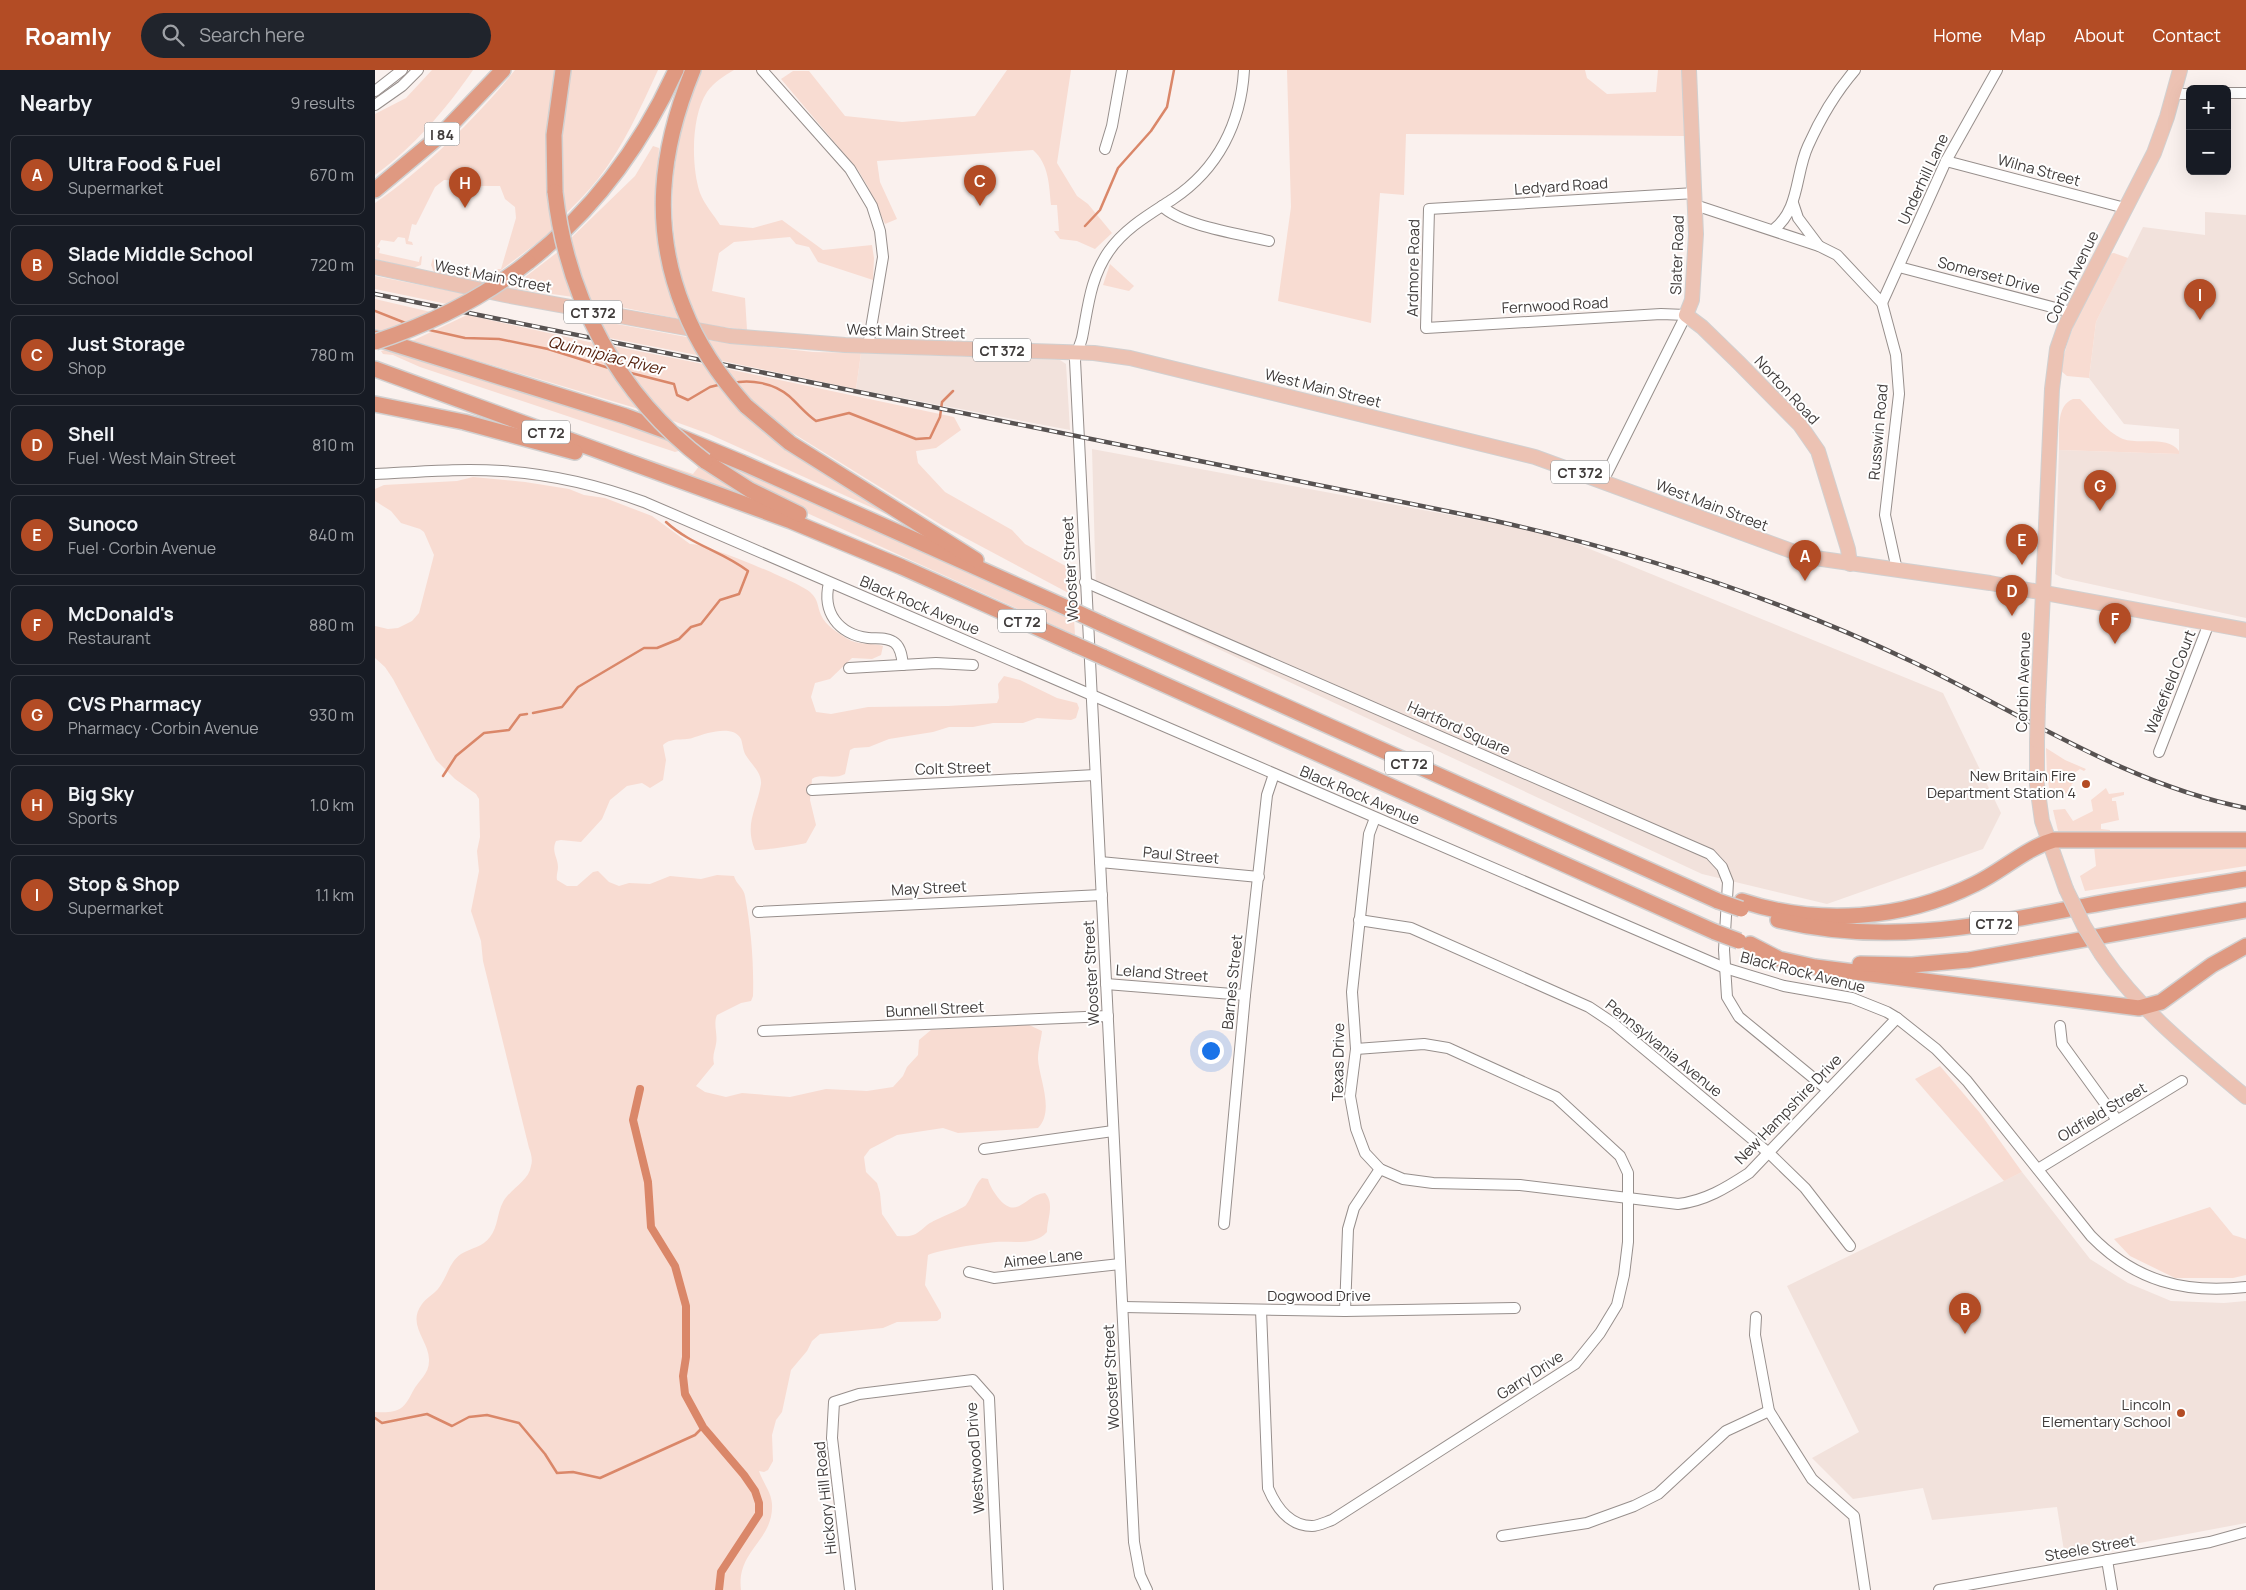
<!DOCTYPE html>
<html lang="en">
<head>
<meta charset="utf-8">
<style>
  body { margin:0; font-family:Manrope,sans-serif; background:#20242c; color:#f1f3f6 }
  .controls { position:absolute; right:15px; top:15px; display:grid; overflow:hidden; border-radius:8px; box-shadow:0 5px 20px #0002 }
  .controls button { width:45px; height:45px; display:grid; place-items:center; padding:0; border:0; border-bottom:1px solid #363941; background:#171b24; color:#f1f3f6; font:25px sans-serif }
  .you { position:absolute; left:835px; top:980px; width:18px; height:18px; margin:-12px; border:4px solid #fff; border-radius:50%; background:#1a73e8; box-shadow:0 0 0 8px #1a73e833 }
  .badge { display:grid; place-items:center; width:32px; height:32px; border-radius:50%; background:#b34c25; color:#fff; font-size:16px; font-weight:700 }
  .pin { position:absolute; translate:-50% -41px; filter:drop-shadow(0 1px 2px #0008) }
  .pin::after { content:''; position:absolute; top:26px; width:18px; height:15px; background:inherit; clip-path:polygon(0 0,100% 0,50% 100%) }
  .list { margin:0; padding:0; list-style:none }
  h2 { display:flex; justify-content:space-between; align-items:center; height:65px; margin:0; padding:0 20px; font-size:21px }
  h2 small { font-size:16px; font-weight:400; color:#9ea1a6 }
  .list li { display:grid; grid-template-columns:32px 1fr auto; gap:15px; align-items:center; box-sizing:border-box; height:80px; margin:0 10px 10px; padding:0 10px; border:1px solid #363941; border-radius:8px }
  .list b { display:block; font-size:19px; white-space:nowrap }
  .list p { margin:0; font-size:16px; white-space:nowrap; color:#9ea1a6 }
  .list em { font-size:16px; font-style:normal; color:#9ea1a6 }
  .icon { flex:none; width:28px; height:28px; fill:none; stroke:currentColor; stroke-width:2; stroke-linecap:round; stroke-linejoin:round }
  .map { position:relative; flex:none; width:1871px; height:1520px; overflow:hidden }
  header { display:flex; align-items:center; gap:30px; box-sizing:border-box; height:70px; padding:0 25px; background:#b34c25; color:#fff }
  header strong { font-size:24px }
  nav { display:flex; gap:28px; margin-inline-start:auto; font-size:18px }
  .search { width:350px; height:45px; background:#20242c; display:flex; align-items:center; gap:12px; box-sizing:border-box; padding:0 18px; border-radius:28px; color:#9ea1a6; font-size:19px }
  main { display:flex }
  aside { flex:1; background:#171b24 }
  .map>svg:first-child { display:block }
</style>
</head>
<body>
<header>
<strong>Roamly</strong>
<div class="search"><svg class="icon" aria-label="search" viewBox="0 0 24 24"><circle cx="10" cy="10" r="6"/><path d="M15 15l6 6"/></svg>Search here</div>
<nav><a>Home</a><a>Map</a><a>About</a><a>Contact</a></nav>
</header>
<main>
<aside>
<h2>Nearby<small>9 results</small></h2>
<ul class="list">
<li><span class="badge">A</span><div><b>Ultra Food &amp; Fuel</b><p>Supermarket</p></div><em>670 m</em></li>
<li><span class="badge">B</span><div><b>Slade Middle School</b><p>School</p></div><em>720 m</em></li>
<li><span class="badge">C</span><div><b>Just Storage</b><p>Shop</p></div><em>780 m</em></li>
<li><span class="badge">D</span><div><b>Shell</b><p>Fuel · West Main Street</p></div><em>810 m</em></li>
<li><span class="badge">E</span><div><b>Sunoco</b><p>Fuel · Corbin Avenue</p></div><em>840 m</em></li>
<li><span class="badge">F</span><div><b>McDonald's</b><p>Restaurant</p></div><em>880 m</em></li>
<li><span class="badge">G</span><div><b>CVS Pharmacy</b><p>Pharmacy · Corbin Avenue</p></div><em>930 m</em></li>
<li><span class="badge">H</span><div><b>Big Sky</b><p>Sports</p></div><em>1.0 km</em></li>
<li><span class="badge">I</span><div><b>Stop &amp; Shop</b><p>Supermarket</p></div><em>1.1 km</em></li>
</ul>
</aside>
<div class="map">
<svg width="1871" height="1520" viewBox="0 0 1871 1520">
  <rect width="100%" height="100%" fill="#faf1ee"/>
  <g fill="#f2e2dc">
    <path d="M1830,142L1871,145V548L1688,508L1680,504L1684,380L1804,384V359L1749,354L1714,308L1721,252L1768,157L1830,165Z"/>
    <path d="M486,283L685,290L691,294L695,360L481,319Z"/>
    <path d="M717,379L1178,464L1568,623L1626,743L1608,779L1452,834L1327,804L721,522Z"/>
    <path d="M1647,1102L1715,1189L1753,1213L1796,1231L1849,1233L1871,1231V1453L1690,1487L1682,1437L1557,1450L1548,1418L1478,1429L1437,1388L1484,1362L1412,1216Z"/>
  </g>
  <g fill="#f8dcd2">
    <path d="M57,0H98C72,38 38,78 0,105V44L31,28Z"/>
    <path d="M140,0H180L173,82L179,160L109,213L59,202L56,195L58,188L59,190V195L117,206L119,199H126L141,148L140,137L130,129L125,116H105L90,111L69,110L60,117L41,155L37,154L33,171L37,172L38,175L31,174L30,168L23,167L19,172L6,170L2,177L5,178L4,183L44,192L45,187L47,186L46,195L38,198L0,189V133C49,99 103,46 140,0Z"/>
    <path d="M192,0H283C266,37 248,77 223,109C212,123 200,134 188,147L184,73Z"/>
    <path d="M327,0H359C349,6 339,12 332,22C316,46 316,96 325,123C329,134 339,145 345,155L378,158L407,150L448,180L497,175L499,188L498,210L443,192L434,177L421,174L415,167L359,172L344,183L337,221L370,228L372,260L323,254C294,191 290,114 310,47C314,31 321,16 327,0Z"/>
    <path d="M632,0H696L682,93L702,126L713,134L737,163L720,179L702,171L685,169L679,161H684L682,135H676C674,115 674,94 658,80L502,91L505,112L522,149L510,154L493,117L483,100L406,9L418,1H434L470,46L527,52L600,46Z"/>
    <path d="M912,0H1210L1212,8L1232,24L1281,22L1283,0H1308L1309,66L1031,64L1029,125L1005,123L996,253L903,231L916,137Z"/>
    <path d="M278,76L284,78C279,137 296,193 309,250L211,230L193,171L260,106Z"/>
    <path d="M184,181L198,227L136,218Z"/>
    <path d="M1739,183L1753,188L1721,252L1714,308L1692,306L1685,300C1696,256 1711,223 1733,184Z"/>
    <path d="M735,194L759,216L754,221L728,215Z"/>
    <path d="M0,206L91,224L72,234L0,219Z"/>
    <path d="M0,229L56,242L8,261L0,259Z"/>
    <path d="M92,245L219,273L267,340L37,271Z"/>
    <path d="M220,250L317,268L327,286L229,267Z"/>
    <path d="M331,270L438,282L486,283L481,319L343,290Z"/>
    <path d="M233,275L333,295L348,316L515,443L511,444L334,364L287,347Z"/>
    <path d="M17,278L292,367L307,380L300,382L45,297L18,285L8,284L6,281Z"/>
    <path d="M348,298L579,347L586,360L561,378L541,381L543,393L570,422L637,460L650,474L698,500L701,527L568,456L411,359L375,331Z"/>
    <path d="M1698,329H1705C1718,342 1731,362 1748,369C1764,375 1793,365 1804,381V384L1684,380C1685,363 1680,336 1698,329Z"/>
    <path d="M246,380L318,404L325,395L381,432L246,383Z"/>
    <path d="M336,385L699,549L700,565L421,438L364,408Z"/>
    <path d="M98,407L150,412L194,419L209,425L230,428L277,446L315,474C328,472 423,512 435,522C444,530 442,536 446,545C451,556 462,562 471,568C483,576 495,572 508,576L506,585L497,589L477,588L455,609L440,613L436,627L441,642L456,644L493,637L573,636L622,633L624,628L623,614L629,606L645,610L682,628L702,633L704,638L701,648L696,650L662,648L648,653H618L598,657H574L558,662L514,669L494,677L479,678L475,680L470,704C459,710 446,703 437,709L435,730L441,755L431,773C425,775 383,781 380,780C369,754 382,739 386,714C387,703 377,695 372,687C368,682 368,675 366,669C359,654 331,663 320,667C309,672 298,666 288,675L291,690L288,710L275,718L267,713L252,716L235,730L227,749L206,772L186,770L181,771C176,782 183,787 183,797C183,802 181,805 182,810L192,816H202L218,802L223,801L234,812L244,816L254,813L275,814L295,806L326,809L342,805L359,806C361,814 369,818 370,826C376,859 379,892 378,926L376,931L366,933L342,945C338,954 343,964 341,974C340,981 337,985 339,994L321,1016L330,1022L351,1027L367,1023L415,1027L451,1019L492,1021L518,1017L528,1006L532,997L543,985L544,970L556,960L652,954L667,961C666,970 663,980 663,989C664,1008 680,1041 663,1058L583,1063L568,1058L522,1065L495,1079L489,1087L491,1102L502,1113L505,1123L507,1144L522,1166C527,1166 533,1167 538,1165C545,1163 550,1155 557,1152C562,1149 589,1138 591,1135C598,1126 599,1115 607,1108L613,1109C615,1117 620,1124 625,1130C643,1150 651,1124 670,1123C680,1133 672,1150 672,1162C660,1176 637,1171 621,1172C607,1173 564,1180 553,1185L550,1215L566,1243V1248L562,1251L522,1252L508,1258L445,1264L437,1271L432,1281L416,1300L407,1342L401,1350L397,1365L398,1391L393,1400L389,1402L384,1401C388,1413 396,1421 397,1434C399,1471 361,1480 366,1520H0V1342C23,1343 28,1341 38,1321C44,1310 54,1304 54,1291C55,1271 31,1255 47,1234C51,1228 58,1225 63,1219C72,1208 74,1192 86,1184C96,1178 108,1177 115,1167C123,1157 122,1143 128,1132C135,1119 154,1111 156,1096C158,1090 156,1083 154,1078L108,891L106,871L96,841L104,801L102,781L105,767L104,729L101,724L80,709L61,690L18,609L10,597L0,588V556L13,559L23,558L37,551L44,543L59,485L49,462L45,459L26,453L16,441L0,431V419L9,415L82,411Z"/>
    <path d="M1671,678L1690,690L1711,699L1709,701L1705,699L1695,706L1699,712L1696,715L1699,719L1680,730H1676L1672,705Z"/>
    <path d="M1731,718L1734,724L1749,722V725L1737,728V731H1741L1744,750L1726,754V759L1735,760V765L1689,763L1683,761L1678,740L1690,739L1698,751L1718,741L1716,730Z"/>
    <path d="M1871,775V796L1710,821L1705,806L1721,796L1719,776Z"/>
    <path d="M1565,996L1605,1043L1647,1102L1629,1111L1540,1009Z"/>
    <path d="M1835,1137L1858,1165L1871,1169V1205L1858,1208H1800L1755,1186L1739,1169Z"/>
  </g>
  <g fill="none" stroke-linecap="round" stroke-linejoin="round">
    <g stroke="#da8769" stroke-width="2.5">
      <path d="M710,156L725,140L743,98L776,61L792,37L799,0"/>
      <path d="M0,241L33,254"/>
      <path d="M50,259L90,268L124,269L173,279L237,299"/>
      <path d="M252,302L299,314L302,325L313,330L335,317L347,314"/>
      <path d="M357,313C376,309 399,313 414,326C424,335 430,343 441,351L474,343L541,369L555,368L565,347L567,332L578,321"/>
      <path d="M158,643L187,637L203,617L269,578H282L304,569L316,557L326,554L345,530L364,524L373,501C347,481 316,475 291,452"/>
      <path d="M68,706L81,686L109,663L134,660L145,645L152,644"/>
      <path d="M0,1348L7,1353L52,1344L77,1356L94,1347L112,1345L144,1353L170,1384L182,1403L198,1402L225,1408L320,1365L328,1357"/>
    </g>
    <path stroke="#da8769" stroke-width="8" d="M265,1019L258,1050L273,1112L276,1157L300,1196L311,1236V1287L308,1306L310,1324L328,1357L369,1405L380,1421L384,1433V1444L346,1502L344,1520"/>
    <defs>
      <g id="minor">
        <path d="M387,0L475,99L497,136L505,161L508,187L493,276"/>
        <path d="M0,21L27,0"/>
        <path d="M1852,23H1871"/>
        <path d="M1799,24H1815"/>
        <path d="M0,35L27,16L43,0"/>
        <path d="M730,79L737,56L747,0"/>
        <path d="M1571,91L1750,138"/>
        <path d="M1418,133L1423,148L1444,176"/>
        <path d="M1320,135L1444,176L1462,185L1507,233L1521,285L1524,324L1510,445L1522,500"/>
        <path d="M787,136C807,156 866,164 894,171"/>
        <path d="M1398,160C1425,140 1420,104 1433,76C1445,49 1461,22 1480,0"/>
        <path d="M1524,197L1696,242"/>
        <path d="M1507,233L1571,91L1622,0"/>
        <path d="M0,404C42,402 85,398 127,401C176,404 223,415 269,432L1350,898L1409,916L1477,928L1512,942L1522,948L1561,979L1592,1011L1716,1166C1760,1211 1809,1224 1871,1217"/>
        <path d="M1228,411L1311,245L1286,244L1051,258L1054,139L1320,123"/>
        <path d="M710,512L1335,784L1347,797L1353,812L1349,880L1352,927L1364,947L1453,1020"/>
        <path d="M454,513C447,542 463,564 493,568C502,569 513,567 520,573C526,578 527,587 528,595"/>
        <path d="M474,598L561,593L598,595"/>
        <path d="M1784,682L1834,553"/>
        <path d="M437,720L720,705"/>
        <path d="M1000,748L994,764L977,922L981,979L975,1026L981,1059L990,1083L1005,1099L1028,1109L1058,1113L1145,1115L1303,1134C1330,1131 1351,1118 1374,1103L1522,948"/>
        <path d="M725,792L884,807"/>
        <path d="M383,842L727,825"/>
        <path d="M984,850L1036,858L1214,937L1238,953L1395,1084L1430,1118L1475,1176"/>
        <path d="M731,914L870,925"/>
        <path d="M1685,956L1687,974L1742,1050"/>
        <path d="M388,961L733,946"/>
        <path d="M609,1079L738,1061"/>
        <path d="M1663,1099L1807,1011"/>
        <path d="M849,1154L870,925L892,725L899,704"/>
        <path d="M594,1202L619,1208L745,1194"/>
        <path d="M748,1237L970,1241L1140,1238"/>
        <path d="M886,1240L893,1418C901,1437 914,1456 937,1456C943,1456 951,1452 957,1450L1200,1294L1225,1263L1242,1235L1249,1205L1253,1172V1103L1245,1086L1181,1027L1073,978L1049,974L981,979"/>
        <path d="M970,1241L973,1159L979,1138L1005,1099"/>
        <path d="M1381,1247L1380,1265L1394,1341L1437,1409L1479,1446L1490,1520"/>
        <path d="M1127,1466L1212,1453L1259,1436L1283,1424L1351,1361L1394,1341"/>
        <path d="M1732,1490L1737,1520"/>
        <path d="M475,1520L457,1368L459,1332L484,1324L598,1310L614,1328L623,1520"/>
        <path d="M772,1520L765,1505L759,1472L700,290C701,282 705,276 707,268C713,238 715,208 734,181C750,158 775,144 798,129C843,99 866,53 869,0"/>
        <path d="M1564,1520L1835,1472L1871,1462"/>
      </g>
      <g id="major">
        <path d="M1314,0L1321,164L1317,230L1311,245L1327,257L1364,293L1425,355L1443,381L1473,479L1475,494"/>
        <path d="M0,197L130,225L355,266L470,275L719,283L755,288L1160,387L1433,487L1615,513L1871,560"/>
        <path d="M1663,635L1677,319L1682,279L1690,256L1779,83L1792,47L1805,0"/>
        <path d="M1662,671V715L1667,751L1691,819"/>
        <path d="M1727,885C1766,942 1819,983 1871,1027"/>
      </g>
      <g id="highway">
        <path d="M0,120L67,64L128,0"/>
        <path d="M180,122L179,65L188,0"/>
        <path d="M153,192C218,141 267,75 301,0"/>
        <path d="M309,239C276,158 285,80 318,0"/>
        <path d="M0,268L250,346L291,361L368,393L699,541"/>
        <path d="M0,299L416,451L527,497L701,575"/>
        <path d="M0,334L89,352L200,382"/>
        <path d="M371,336L415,373L601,490"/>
        <path d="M330,391L375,420L424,444"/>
        <path d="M727,554L1343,831"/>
        <path d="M728,587L1340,862"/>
        <path d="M1367,831C1443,856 1528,850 1600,814C1627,801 1651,778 1679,770H1871"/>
        <path d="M1403,850C1511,876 1604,856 1710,836C1764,826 1817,818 1871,809"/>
        <path d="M1375,874L1404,889L1440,897L1764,938L1786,932L1837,895L1871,876"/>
        <path d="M1485,894L1537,895L1594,890L1871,840"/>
      </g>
    </defs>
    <use href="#minor" stroke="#978f8c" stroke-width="12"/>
    <use href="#major" stroke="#d1d0d0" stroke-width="16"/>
    <use href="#highway" stroke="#d1d0d0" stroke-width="18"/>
    <use href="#minor" stroke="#fff" stroke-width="10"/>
    <use href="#major" stroke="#ecc2b3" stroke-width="14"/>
    <use href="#highway" stroke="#df9981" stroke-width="15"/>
    <defs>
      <path id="rail" d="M0,224L1116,450C1262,482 1405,529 1540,593C1649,645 1751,714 1871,738"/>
    </defs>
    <use href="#rail" stroke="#575251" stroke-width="4.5"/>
    <use href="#rail" stroke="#fff" stroke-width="2.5" stroke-dasharray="8" stroke-linecap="butt"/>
    <defs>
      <g id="major-bridge">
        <path d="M1662,671L1663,635"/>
        <path d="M1691,819L1709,856L1727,885"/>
      </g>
      <g id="highway-bridge">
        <path d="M180,122C192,229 243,325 330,391"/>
        <path d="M309,239C323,275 345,307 371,336"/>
        <path d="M0,272C55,254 108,228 153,192"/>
        <path d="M699,541L727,554"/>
        <path d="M701,575L728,587"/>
        <path d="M1343,831L1366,839"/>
        <path d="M1340,862L1364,871"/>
      </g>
    </defs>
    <use href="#major-bridge" stroke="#d1d0d0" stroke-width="16" stroke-linecap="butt"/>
    <use href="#highway-bridge" stroke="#d1d0d0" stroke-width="18" stroke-linecap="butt"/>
    <use href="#major-bridge" stroke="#ecc2b3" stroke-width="14"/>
    <use href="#highway-bridge" stroke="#df9981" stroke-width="15"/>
  </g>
  <g fill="#b34c25" stroke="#fff" stroke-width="2">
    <circle cx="1711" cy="714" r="5"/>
    <circle cx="1806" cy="1343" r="5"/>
  </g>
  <g text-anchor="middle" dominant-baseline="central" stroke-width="4" stroke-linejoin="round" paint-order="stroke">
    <g fill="#fff" stroke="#797676" stroke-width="1">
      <rect x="49.5" y="52.5" width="35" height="23" rx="4"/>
      <rect x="189" y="230.5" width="58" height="23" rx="4"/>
      <rect x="598" y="268.5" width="58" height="23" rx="4"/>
      <rect x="147" y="350.5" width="48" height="23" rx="4"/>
      <rect x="1176" y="390.5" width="58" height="23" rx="4"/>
      <rect x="623" y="539.5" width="48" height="23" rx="4"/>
      <rect x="1010" y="681.5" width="48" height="23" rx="4"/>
      <rect x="1595" y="841.5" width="48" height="23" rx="4"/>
    </g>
    <g font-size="14" font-weight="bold" fill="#403c3b">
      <text x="67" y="64">I 84</text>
      <text x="218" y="242">CT 372</text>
      <text x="627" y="280">CT 372</text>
      <text x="171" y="362">CT 72</text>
      <text x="1205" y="402">CT 372</text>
      <text x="647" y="551">CT 72</text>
      <text x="1034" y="693">CT 72</text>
      <text x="1619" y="853">CT 72</text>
    </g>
    <g font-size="15" fill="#403c3b" stroke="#fff">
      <text transform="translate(1664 100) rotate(15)">Wilna Street</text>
      <text transform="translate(1548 109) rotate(-65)">Underhill Lane</text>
      <text transform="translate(1186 116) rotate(-4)">Ledyard Road</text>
      <text transform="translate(1302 185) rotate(-88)">Slater Road</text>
      <text transform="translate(1038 198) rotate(-89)">Ardmore Road</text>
      <text transform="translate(1614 205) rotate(15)">Somerset Drive</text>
      <text transform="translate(118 206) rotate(11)">West Main Street</text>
      <text transform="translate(1697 207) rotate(-64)">Corbin Avenue</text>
      <text transform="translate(1180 235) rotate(-3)">Fernwood Road</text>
      <text transform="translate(531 261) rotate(2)">West Main Street</text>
      <text transform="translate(948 318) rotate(14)">West Main Street</text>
      <text transform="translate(1412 320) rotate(47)">Norton Road</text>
      <text transform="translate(1503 362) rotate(-85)">Russwin Road</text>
      <text transform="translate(1337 435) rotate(21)">West Main Street</text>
      <text transform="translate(695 499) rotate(-93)">Wooster Street</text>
      <text transform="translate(545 535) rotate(23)">Black Rock Avenue</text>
      <text transform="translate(1648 612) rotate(-88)">Corbin Avenue</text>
      <text transform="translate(1795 612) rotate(-68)">Wakefield Court</text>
      <text transform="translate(1084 658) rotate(24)">Hartford Square</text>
      <text transform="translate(578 698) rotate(-2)">Colt Street</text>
      <text transform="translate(985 725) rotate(23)">Black Rock Avenue</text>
      <text transform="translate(806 785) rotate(5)">Paul Street</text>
      <text transform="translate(554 818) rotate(-3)">May Street</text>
      <text transform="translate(1428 902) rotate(14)">Black Rock Avenue</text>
      <text transform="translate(716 903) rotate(-93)">Wooster Street</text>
      <text transform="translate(787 903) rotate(4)">Leland Street</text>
      <text transform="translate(857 912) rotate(-84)">Barnes Street</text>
      <text transform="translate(560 939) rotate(-3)">Bunnell Street</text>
      <text transform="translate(1289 978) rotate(39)">Pennsylvania Avenue</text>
      <text transform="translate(963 992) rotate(-89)">Texas Drive</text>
      <text transform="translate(1413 1039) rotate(-46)">New Hampshire Drive</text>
      <text transform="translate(1727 1042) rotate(-31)">Oldfield Street</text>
      <text transform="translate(668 1188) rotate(-6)">Aimee Lane</text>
      <text x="944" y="1225">Dogwood Drive</text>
      <text transform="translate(1155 1305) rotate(-33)">Garry Drive</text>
      <text transform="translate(736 1307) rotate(-93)">Wooster Street</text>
      <text transform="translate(600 1388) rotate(-94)">Westwood Drive</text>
      <text transform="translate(450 1428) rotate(-96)">Hickory Hill Road</text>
      <text transform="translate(1715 1478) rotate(-10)">Steele Street</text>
    </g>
    <g font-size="15" fill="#403c3b" stroke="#fff" text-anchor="end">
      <text x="1701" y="705">New Britain Fire<tspan x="1701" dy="17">Department Station 4</tspan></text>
      <text x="1796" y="1334">Lincoln<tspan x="1796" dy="17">Elementary School</tspan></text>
    </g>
    <g font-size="16" font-style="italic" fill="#57220e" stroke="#fff">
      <text transform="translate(231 285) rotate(14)">Quinnipiac River</text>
    </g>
  </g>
</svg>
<div class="controls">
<button>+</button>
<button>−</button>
</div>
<div class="you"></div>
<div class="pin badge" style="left:1430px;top:511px">A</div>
<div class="pin badge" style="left:1590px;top:1264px">B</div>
<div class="pin badge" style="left:605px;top:136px">C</div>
<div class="pin badge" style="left:1637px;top:546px">D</div>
<div class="pin badge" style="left:1647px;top:495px">E</div>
<div class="pin badge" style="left:1740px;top:574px">F</div>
<div class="pin badge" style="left:1725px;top:441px">G</div>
<div class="pin badge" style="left:90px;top:138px">H</div>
<div class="pin badge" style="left:1825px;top:250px">I</div>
</div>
</main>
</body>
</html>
